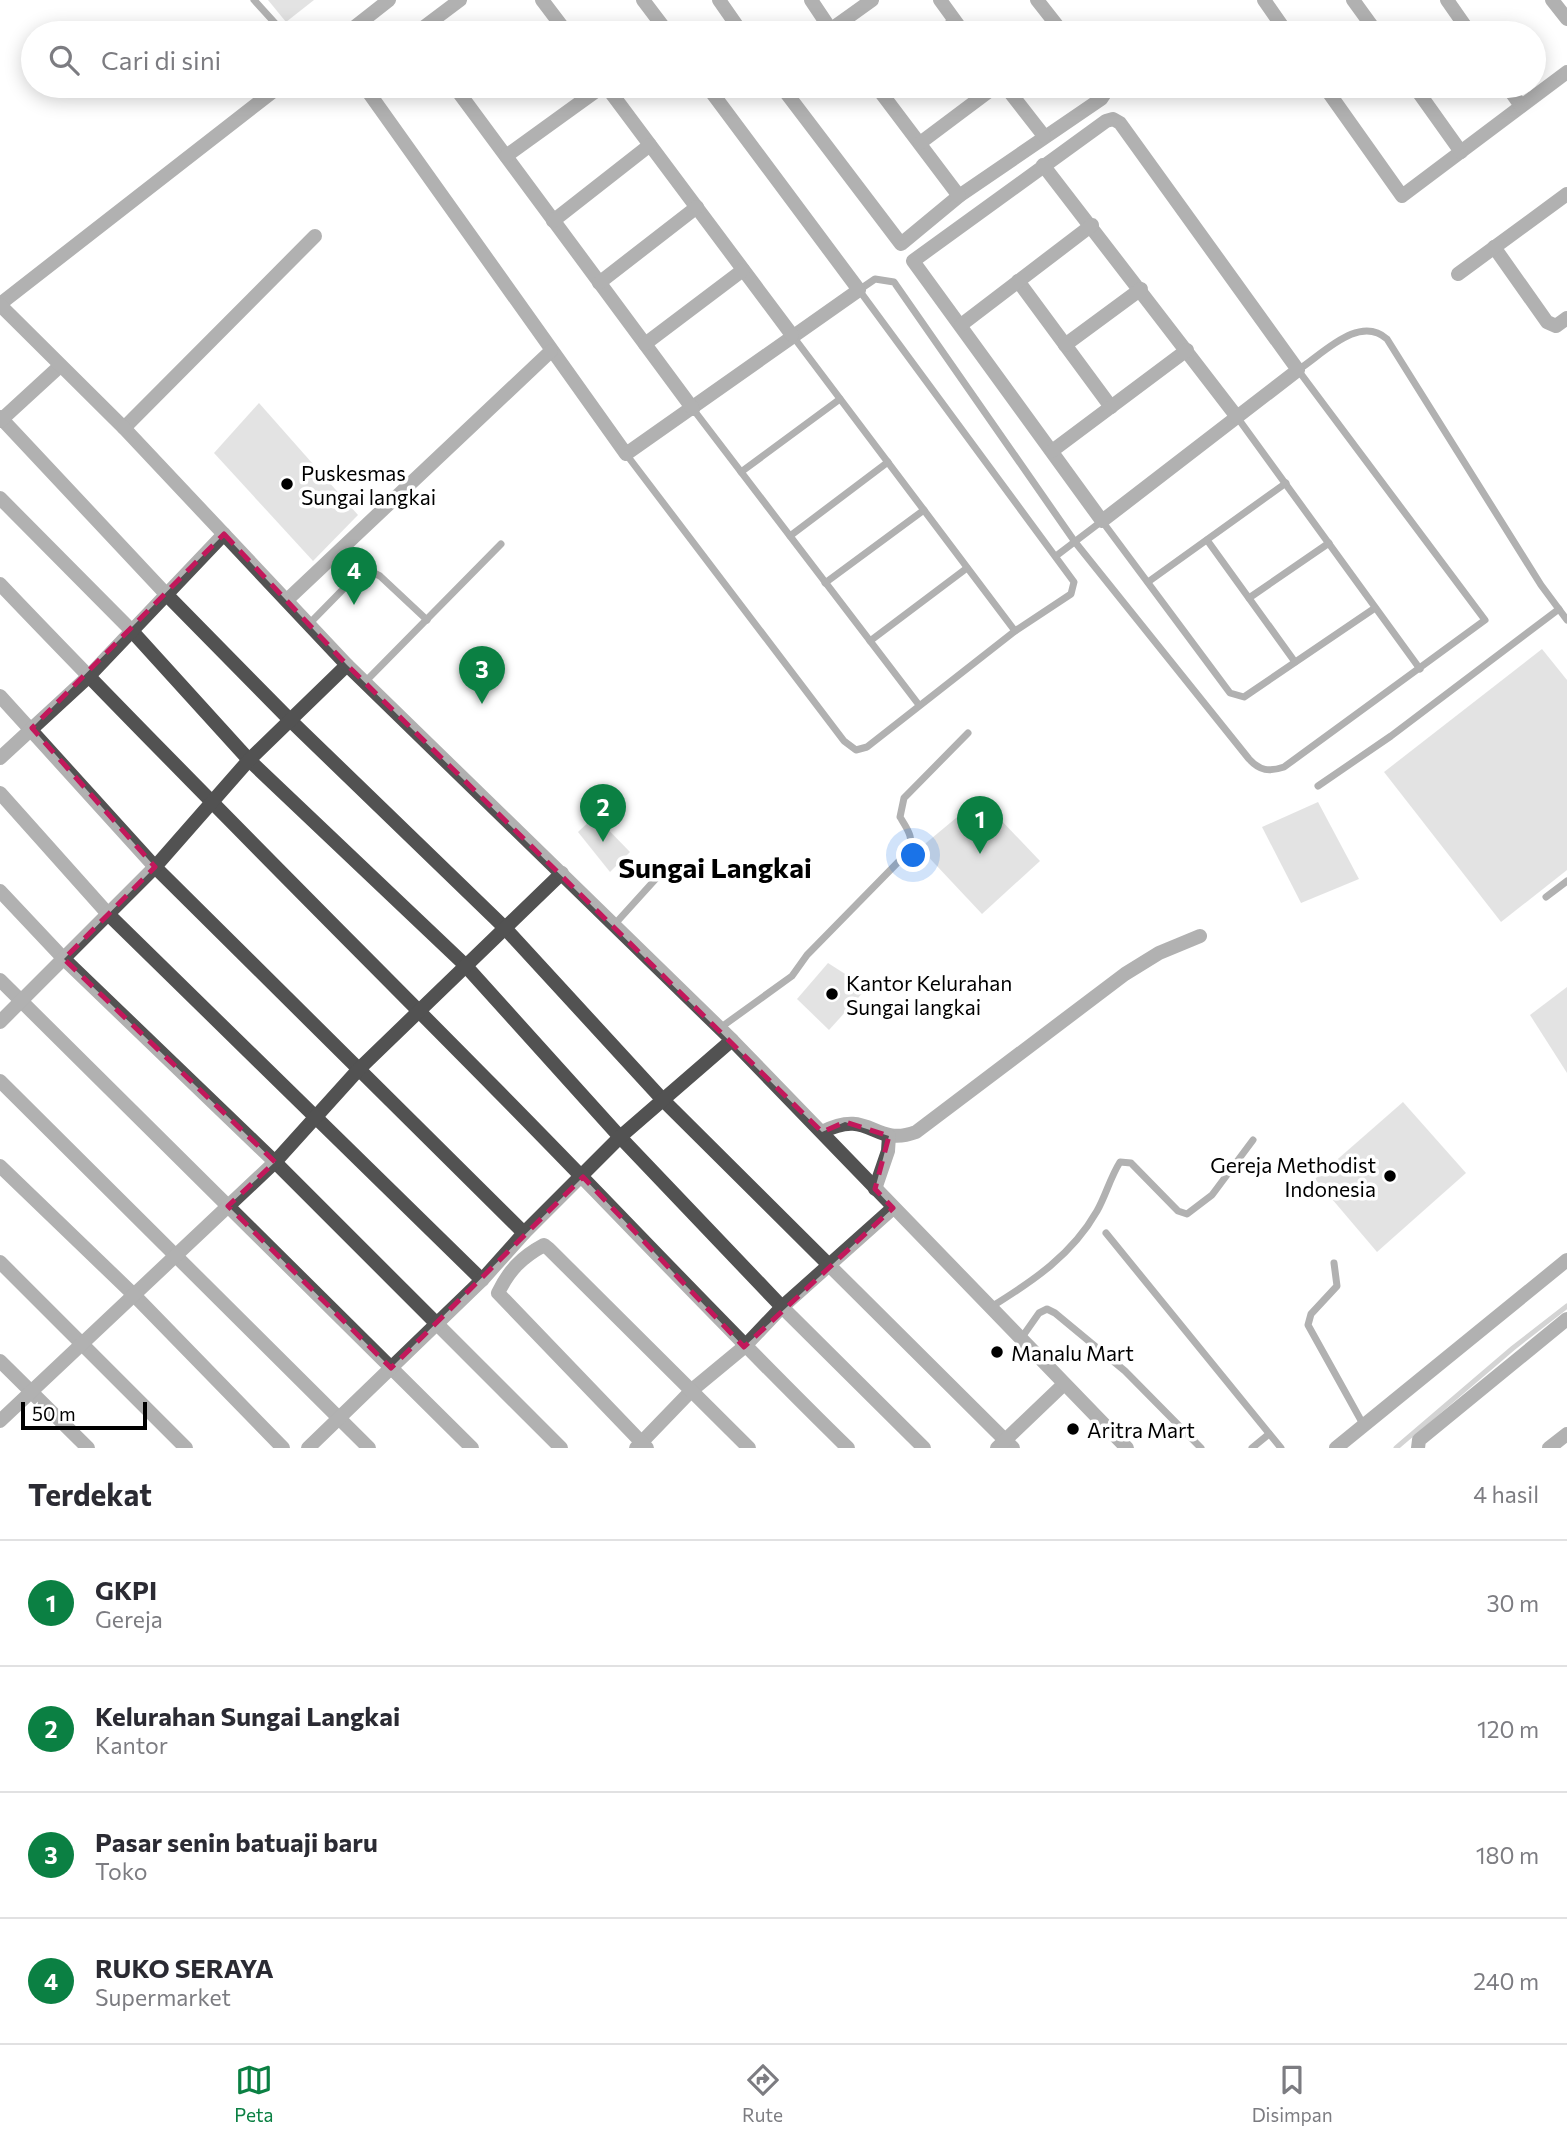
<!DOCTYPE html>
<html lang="id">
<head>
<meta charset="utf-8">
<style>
  body { margin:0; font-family:Commissioner,sans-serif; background:#f2f2f3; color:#2b2b33 }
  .scale { position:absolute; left:21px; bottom:18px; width:126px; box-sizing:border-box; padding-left:7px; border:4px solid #000; border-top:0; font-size:19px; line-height:24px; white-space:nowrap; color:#000; -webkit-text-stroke:5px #fff; paint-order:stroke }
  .you { position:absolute; left:914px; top:856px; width:24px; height:24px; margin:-18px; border:5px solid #fff; border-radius:50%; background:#1a73e8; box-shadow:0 0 0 10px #1a73e833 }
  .badge { display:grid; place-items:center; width:46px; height:46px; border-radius:50%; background:#0b8043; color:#fff; font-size:23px; font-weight:700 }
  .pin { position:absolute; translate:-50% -58px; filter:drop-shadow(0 2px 4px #0008) }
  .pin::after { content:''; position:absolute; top:37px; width:24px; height:21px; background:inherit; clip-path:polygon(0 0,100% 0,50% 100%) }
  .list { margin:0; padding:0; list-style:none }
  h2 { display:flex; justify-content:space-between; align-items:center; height:91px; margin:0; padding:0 28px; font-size:30px }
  h2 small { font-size:23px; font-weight:400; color:#7c7c81 }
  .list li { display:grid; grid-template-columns:46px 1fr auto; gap:21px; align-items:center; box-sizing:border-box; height:126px; padding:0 28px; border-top:2px solid #e1e1e2 }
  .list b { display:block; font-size:26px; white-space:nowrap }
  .list p { margin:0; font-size:23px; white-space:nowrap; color:#7c7c81 }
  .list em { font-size:23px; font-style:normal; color:#7c7c81 }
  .icon { flex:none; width:38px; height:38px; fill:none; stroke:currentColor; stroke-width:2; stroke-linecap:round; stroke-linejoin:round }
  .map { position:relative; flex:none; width:1567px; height:1448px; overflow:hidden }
  .search { position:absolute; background:#fff; box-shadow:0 4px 18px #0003; left:21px; right:21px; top:21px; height:77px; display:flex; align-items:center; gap:18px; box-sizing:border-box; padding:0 24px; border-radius:38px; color:#7c7c81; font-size:26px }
  .sheet { height:595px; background:#fff }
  nav { display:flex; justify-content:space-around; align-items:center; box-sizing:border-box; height:98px; border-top:2px solid #e1e1e2; background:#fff; font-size:19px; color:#7c7c81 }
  nav a { display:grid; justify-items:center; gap:4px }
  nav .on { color:#0b8043 }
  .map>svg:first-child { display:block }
</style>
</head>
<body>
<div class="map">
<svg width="1567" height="1448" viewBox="0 0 1567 1448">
  <rect width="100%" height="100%" fill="#fff"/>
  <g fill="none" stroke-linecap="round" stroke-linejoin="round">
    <path stroke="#a0a0a0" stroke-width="5" d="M1396,1448L1513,1348L1567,1306"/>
  </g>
  <g fill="#c2c2c2">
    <path d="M268,0H314L286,22Z"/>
    <path d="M259,403L358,515L313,561L214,453Z"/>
    <path d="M1542,649L1567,680V870L1501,922L1384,772Z"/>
    <path d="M980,798L1040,861L982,914L920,848Z"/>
    <path d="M1318,802L1359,879L1301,903L1262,827Z"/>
    <path d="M595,816L630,852L610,872L578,832Z"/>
    <path d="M828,963L867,988L829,1030L797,999Z"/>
    <path d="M1567,987V1073L1530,1015Z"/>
    <path d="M1403,1102L1466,1173L1377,1252L1315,1179Z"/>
  </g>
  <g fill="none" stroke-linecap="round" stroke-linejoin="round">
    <g stroke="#525252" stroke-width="7">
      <path d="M254,0L284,33"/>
      <path d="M792,335L1015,631"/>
      <path d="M693,409L919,705"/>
      <path d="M1237,417L1420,669"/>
      <path d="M626,454L844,741L856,750L867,747L1015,631L1071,594L1074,582L859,290L875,279L894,282L1075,542L1249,759C1260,771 1269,772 1284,767L1485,620L1298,370C1323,354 1359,314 1387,339L1541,585L1567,620"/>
      <path d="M741,472L840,399"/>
      <path d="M790,536L888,462"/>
      <path d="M1207,540L1295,662"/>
      <path d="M1056,556L1102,521L1230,693L1244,697L1375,608"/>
      <path d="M1148,582L1286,483"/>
      <path d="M825,583L924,510"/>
      <path d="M1249,598L1329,543"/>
      <path d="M309,624L359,573L368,570L380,576L427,620"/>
      <path d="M870,641L967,568"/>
      <path d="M365,682L501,544"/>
      <path d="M1318,786L1391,736L1559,609"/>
      <path d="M1546,897L1567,881"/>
      <path d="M614,925L662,872"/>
      <path d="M720,1028L792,976L807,955L907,853C915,838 908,830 900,817L904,798L968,733"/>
      <path d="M1106,1233L1281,1448"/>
      <path d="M1334,1263L1337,1286L1311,1314L1308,1325L1363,1424"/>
      <path d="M991,1307C1033,1281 1072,1255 1097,1211C1106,1195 1110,1178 1120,1162L1131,1163L1178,1211L1187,1214L1212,1195L1253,1140"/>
      <path d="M1020,1340L1039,1313L1047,1309L1055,1313L1125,1371L1201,1448"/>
      <path d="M1252,1448L1269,1434"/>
    </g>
    <g stroke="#525252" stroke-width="14">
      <path d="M542,0L567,33"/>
      <path d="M643,0L668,33"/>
      <path d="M719,0L742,33"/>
      <path d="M811,0L833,33"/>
      <path d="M940,0L964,33"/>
      <path d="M1037,0L1063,33"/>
      <path d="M1264,0L1287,33"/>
      <path d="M1353,0L1377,33"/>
      <path d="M1447,0L1470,33"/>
      <path d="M1552,0L1567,19"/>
      <path d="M347,33L389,0"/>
      <path d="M416,33L460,0"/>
      <path d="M826,33L872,0"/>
      <path d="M941,33L955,22"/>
      <path d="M364,86L626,454L859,290L707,86"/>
      <path d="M454,86L693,409"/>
      <path d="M606,86L792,335"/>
      <path d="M781,86L901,244L959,196L1101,99L1105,93L1104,86"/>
      <path d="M876,86L959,196"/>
      <path d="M1005,86L1044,136"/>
      <path d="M1324,86L1402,196L1567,72"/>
      <path d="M1414,86L1461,152"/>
      <path d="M1507,86L1521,106"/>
      <path d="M1113,119L1120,123L1298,370L1102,521L913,261L1106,121Z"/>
      <path d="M920,143L996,86"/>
      <path d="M506,156L603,86"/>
      <path d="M1043,165L1237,417"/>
      <path d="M553,221L650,145"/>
      <path d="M1494,247L1547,322L1556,326L1567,318"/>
      <path d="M1458,274L1567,194"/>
      <path d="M1018,281L1111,407"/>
      <path d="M599,283L697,207"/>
      <path d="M0,304L280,86"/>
      <path d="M961,325L1092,225"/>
      <path d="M645,344L743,270"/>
      <path d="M1065,345L1141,289"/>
      <path d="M0,417L165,593L291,721L504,927L662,1099L1013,1448"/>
      <path d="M0,421L60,366"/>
      <path d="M124,428L315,236"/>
      <path d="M1052,451L1187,350"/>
      <path d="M0,498L131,630L249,760L464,964L620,1137L782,1307L924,1448"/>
      <path d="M0,584C162,754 329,920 494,1087C613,1207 727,1330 848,1448"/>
      <path d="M287,600L551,351"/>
      <path d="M0,696L155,867L524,1233"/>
      <path d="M0,758L88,677L224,534"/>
      <path d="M0,793L109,915L482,1280"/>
      <path d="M0,891L64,959L275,1162L561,1448"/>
      <path d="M0,980L472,1448"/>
      <path d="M0,1022L155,867L249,760L347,665"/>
      <path d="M0,1081L369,1448"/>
      <path d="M822,1132C871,1107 873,1148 916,1132L1125,974L1159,953L1200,936"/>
      <path d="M0,1166L134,1295L283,1448"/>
      <path d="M875,1189L888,1151L889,1136"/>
      <path d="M0,1262L186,1448"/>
      <path d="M0,1361L88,1448"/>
      <path d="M0,1421L275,1162L359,1069L562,873"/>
      <path d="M308,1448L482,1280L524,1233L620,1137L732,1040"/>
      <path d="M636,1448L692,1390L744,1347L782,1307L893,1208"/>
      <path d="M647,1448L498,1293C509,1270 522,1257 544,1245L549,1249L749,1448"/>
      <path d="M997,1448L1064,1384"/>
      <path d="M1336,1448L1567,1260"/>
      <path d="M1418,1448L1419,1440L1567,1319"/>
      <path d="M1549,1448L1567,1434"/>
    </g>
    <path stroke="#525252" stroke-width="14" d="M0,305L124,428L347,665L732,1040L1127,1448"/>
  </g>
  <path d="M0 0H1567V1448H0ZM224,534L347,665L822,1132L845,1122L889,1136L875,1189L893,1208L744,1347L583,1177L391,1368L228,1206L275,1162L64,959L155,867L32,728Z" fill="#fff" fill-opacity=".55" fill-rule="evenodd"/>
  <path fill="none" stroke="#c2185b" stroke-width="5" stroke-dasharray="14 9" stroke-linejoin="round" d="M224,534L347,665L822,1132L845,1122L889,1136L875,1189L893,1208L744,1347L583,1177L391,1368L228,1206L275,1162L64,959L155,867L32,728Z"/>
  <g fill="#000" stroke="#fff" stroke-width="2.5">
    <circle cx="287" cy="484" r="7"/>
    <circle cx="832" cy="994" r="7"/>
    <circle cx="1390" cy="1176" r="7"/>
    <circle cx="997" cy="1352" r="7"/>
    <circle cx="1073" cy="1429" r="7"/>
  </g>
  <g text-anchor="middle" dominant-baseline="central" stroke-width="7" stroke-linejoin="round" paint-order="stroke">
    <g font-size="21" fill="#000" stroke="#fff" text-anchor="start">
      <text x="301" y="472">Puskesmas<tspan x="301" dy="24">Sungai langkai</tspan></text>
      <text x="846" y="982">Kantor Kelurahan<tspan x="846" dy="24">Sungai langkai</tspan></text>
      <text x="1376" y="1164" text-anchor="end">Gereja Methodist<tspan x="1376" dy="24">Indonesia</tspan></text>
      <text x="1011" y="1352">Manalu Mart</text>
      <text x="1087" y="1429">Aritra Mart</text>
    </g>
    <g font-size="28" font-weight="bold" fill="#000" stroke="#fff">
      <text x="715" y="867">Sungai Langkai</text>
    </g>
  </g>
</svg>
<div class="scale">50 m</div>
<div class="you"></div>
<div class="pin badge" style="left:980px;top:854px">1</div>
<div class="pin badge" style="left:603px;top:842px">2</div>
<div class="pin badge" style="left:482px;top:704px">3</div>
<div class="pin badge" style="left:354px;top:605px">4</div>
<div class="search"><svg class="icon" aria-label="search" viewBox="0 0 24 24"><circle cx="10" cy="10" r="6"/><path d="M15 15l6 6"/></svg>Cari di sini</div>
</div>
<section class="sheet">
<h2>Terdekat<small>4 hasil</small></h2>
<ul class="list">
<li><span class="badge">1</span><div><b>GKPI</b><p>Gereja</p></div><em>30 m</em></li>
<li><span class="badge">2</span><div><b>Kelurahan Sungai Langkai</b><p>Kantor</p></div><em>120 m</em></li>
<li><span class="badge">3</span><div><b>Pasar senin batuaji baru</b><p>Toko</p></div><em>180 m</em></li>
<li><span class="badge">4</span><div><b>RUKO SERAYA</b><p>Supermarket</p></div><em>240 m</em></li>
</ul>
</section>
<nav>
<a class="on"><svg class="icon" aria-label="map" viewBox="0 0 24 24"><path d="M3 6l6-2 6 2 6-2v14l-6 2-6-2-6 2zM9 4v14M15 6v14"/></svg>Peta</a>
<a><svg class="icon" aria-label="directions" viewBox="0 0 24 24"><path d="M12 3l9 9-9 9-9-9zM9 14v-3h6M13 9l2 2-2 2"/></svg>Rute</a>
<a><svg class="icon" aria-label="saved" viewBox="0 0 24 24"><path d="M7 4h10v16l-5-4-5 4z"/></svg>Disimpan</a>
</nav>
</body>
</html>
